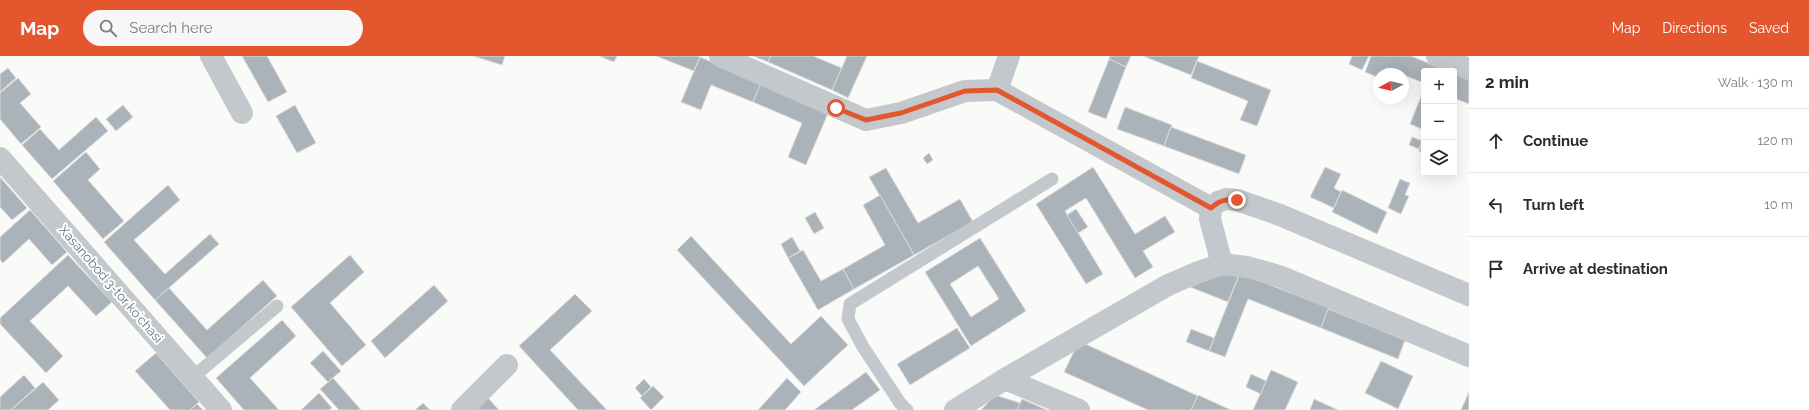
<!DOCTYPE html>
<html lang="en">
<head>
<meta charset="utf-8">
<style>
  body { margin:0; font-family:Raleway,sans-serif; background:#f7f7f7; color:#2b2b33 }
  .controls { position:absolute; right:12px; top:12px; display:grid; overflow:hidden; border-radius:4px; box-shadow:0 4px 16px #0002 }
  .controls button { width:36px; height:36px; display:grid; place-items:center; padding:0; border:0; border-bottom:1px solid #e1e1e2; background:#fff; color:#2b2b33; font:20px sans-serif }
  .compass { position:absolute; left:1373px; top:12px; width:36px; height:36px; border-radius:50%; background:#fff; box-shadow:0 4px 16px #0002; rotate:262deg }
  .stop { position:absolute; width:12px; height:12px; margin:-9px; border:3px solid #e4572e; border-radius:50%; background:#fff }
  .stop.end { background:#e4572e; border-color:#fff; box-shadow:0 1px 4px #0008 }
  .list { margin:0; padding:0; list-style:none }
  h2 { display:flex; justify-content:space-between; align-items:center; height:52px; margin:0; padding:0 16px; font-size:17px }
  h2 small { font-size:13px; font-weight:400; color:#7c7c81 }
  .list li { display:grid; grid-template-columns:26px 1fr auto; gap:12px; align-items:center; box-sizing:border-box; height:64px; padding:0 16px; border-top:1px solid #e1e1e2 }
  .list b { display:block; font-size:15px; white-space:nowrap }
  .list em { font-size:13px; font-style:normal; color:#7c7c81 }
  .icon { flex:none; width:22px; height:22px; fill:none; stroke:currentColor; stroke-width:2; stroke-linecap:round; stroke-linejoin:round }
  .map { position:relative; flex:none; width:1469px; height:354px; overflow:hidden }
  header { display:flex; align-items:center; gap:24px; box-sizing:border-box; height:56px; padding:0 20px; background:#e4572e; color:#fff }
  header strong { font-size:19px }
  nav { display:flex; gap:22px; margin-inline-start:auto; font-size:14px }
  .search { width:280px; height:36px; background:#f7f7f7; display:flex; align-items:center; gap:10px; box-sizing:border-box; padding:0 14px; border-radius:22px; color:#7c7c81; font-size:15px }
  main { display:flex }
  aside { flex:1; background:#fff }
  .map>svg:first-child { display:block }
</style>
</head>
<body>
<header>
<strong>Map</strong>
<div class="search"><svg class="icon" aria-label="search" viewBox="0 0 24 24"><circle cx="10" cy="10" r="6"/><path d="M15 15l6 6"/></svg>Search here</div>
<nav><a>Map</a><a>Directions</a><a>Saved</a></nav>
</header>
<main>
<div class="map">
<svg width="1469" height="354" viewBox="0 0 1469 354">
  <rect width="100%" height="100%" fill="#fafaf8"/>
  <g fill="#aab3b9" stroke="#dcdcda" fill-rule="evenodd">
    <path d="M242,0H267L287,36L268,46Z"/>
    <path d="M473,0H505L502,9Z"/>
    <path d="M599,0H617L614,6Z"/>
    <path d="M656,0H697L700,1L694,15Z"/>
    <path d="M753,0H771L768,6Z"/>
    <path d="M771,0H813L842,12L832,34L768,6Z"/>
    <path d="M847,0H867L848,42L832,34Z"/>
    <path d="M1110,0H1131L1126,11L1109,3Z"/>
    <path d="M1143,0H1199L1191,19Z"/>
    <path d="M1352,0H1369L1362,14L1349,8Z"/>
    <path d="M1371,0H1411L1448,15H1424V27L1386,12L1384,18H1379V22L1365,16Z"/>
    <path d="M700,1L761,27L753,46L711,29L701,54L681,46Z"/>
    <path d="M1109,3L1126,11L1106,63L1088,56Z"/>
    <path d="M1197,5L1271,34L1257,70L1240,64L1248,45L1191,22Z"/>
    <path d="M8,12L16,22L0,36V18Z"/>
    <path d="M1454,18L1469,24V48L1454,42Z"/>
    <path d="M18,22L31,38L20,47L41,71L21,88L0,63V37Z"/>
    <path d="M761,27L829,55L806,109L788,101L802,67L753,46Z"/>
    <path d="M1424,33V74L1410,68Z"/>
    <path d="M123,49L133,61L116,75L106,63Z"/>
    <path d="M295,49L316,87L297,97L276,60Z"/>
    <path d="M1125,51L1172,69L1164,90L1117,73Z"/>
    <path d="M96,61L108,75L52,123L22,89L40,73L59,94Z"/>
    <path d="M1171,71L1246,99L1239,118L1164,90Z"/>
    <path d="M1412,81L1422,85L1419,93L1409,89Z"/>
    <path d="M1424,84V98L1419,95Z"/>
    <path d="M86,96L100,113L88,124L124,165L103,183L53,125Z"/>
    <path d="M929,97L933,104L927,108L923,102Z"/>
    <path d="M1093,111L1135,178L1165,160L1175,176L1143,195L1153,211L1135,222L1086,142L1065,155L1103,218L1086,228L1036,148Z"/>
    <path d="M1325,111L1341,118L1334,132L1341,136L1334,152L1310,141Z"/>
    <path d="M886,112L918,167L960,143L973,166L914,199L869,121Z"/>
    <path d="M0,121L27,152L12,164L0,151Z"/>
    <path d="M1400,123L1410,127L1405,139L1409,140L1401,158L1388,152Z"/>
    <path d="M168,129L180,144L134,184L165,218L210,178L219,188L155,244L104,186Z"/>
    <path d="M1342,134L1387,156L1377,178L1332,156Z"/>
    <path d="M880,139L914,199L854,233L843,213L885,189L863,149Z"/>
    <path d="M1076,153L1088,171L1078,177L1067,159Z"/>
    <path d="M30,154L67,196L52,209L29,183L3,207L0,204V181Z"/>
    <path d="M815,156L824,172L814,178L805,162Z"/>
    <path d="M691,180L791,288L821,260L848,289L804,330L677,194Z"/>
    <path d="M792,181L800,195L788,202L781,188Z"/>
    <path d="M980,182L1026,255L971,290L925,216ZM978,210L999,243L971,261L950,228Z"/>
    <path d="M803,194L821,225L843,213L854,233L818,254L788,202Z"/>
    <path d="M68,199L112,246L96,260L68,230L30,265L63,300L46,317L0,268V262Z"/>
    <path d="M350,199L364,216L330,247L366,289L342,310L291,251Z"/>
    <path d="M1223,217L1239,219L1228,246L1190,231Z"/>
    <path d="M1240,217L1329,252L1321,272L1248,243L1225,301L1209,295Z"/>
    <path d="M263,224L277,240L207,302L155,244L169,232L207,274Z"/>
    <path d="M434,229L448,245L385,302L371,285Z"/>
    <path d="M575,238L592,255L550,294L607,354H578L519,290Z"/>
    <path d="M1328,253L1405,284L1398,303L1321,272Z"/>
    <path d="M282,264L296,280L250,322L279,354H244L216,322Z"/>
    <path d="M957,272L970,292L910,329L897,308Z"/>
    <path d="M1191,273L1214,282L1209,295L1186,286Z"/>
    <path d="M1079,285L1198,340L1191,354H1148L1064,316Z"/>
    <path d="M323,295L341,315L328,326L310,307Z"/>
    <path d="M156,297L199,346L190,354H170L135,315Z"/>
    <path d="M1381,305L1413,320L1398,353L1365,337Z"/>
    <path d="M1271,314L1298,326L1285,354H1253Z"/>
    <path d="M866,316L880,334L852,354H814Z"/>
    <path d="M1251,318L1266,325L1261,338L1246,331Z"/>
    <path d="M24,319L35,332L11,354H0V341Z"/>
    <path d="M333,322L361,354H339L320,333Z"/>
    <path d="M787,322L801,336L785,354H758Z"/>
    <path d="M644,323L651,331L642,340L635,332Z"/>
    <path d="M43,326L59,344L48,354H11Z"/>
    <path d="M653,330L664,341L651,354L640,342Z"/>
    <path d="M1469,336V354H1461Z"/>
    <path d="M319,337L332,352L329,354H301Z"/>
    <path d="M995,339L1020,347L1017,354H981Z"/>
    <path d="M1198,339L1231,354H1191Z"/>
    <path d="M488,342L499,354H475Z"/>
    <path d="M1022,343L1047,354H1017Z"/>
    <path d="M1314,343L1338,354H1310Z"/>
    <path d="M423,347L430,354H415Z"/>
    <path d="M197,348L203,354H190Z"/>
  </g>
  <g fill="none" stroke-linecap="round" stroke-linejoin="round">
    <g stroke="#c3c8cc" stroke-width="13">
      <path d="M193,321L277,250"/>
      <path d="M907,354L900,347L863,291L848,263L850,248L1052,123"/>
    </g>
    <g stroke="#c3c8cc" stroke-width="22">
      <path d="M211,0L242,57"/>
      <path d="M720,0L866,64L901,57L965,35L997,34L1211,152L1210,163L1222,208"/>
      <path d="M1437,0L1469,13"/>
      <path d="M997,34L1009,0"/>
      <path d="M0,102L221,354"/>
      <path d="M1211,152L1218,146L1226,143L1237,144L1280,159L1469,239"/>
      <path d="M1005,323L1079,354"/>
      <path d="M462,354L507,309"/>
      <path d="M955,354L1005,323L1168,229L1196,217L1222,208L1247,211L1279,220L1469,300"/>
    </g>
  </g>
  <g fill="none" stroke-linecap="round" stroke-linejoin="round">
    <path stroke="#e4572e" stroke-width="5" d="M836,52L866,64L901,57L965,35L997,34L1211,152C1220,144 1226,143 1237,144"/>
  </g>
  <g text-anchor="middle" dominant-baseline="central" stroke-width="4" stroke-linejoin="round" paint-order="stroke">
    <g font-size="13" fill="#657683" stroke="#fff">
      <text transform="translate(111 228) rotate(49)">Xasanobod 3-tor koʻchasi</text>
    </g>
  </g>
</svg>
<div class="controls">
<button>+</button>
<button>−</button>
<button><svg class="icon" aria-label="layers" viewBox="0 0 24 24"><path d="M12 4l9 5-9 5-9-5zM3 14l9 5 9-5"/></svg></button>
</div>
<svg class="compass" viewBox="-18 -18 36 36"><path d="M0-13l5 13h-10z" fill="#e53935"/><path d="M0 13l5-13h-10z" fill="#7c7c81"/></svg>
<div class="stop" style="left:836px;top:52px"></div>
<div class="stop end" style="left:1237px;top:144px"></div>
</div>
<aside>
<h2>2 min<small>Walk · 130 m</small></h2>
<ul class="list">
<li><svg class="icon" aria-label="ahead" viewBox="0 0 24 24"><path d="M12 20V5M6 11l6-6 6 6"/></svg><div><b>Continue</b></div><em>120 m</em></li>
<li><svg class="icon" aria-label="left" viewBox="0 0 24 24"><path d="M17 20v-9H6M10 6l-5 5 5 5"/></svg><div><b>Turn left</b></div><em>10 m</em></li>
<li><svg class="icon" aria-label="arrive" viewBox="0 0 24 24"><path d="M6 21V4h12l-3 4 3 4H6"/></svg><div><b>Arrive at destination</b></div></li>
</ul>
</aside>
</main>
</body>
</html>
